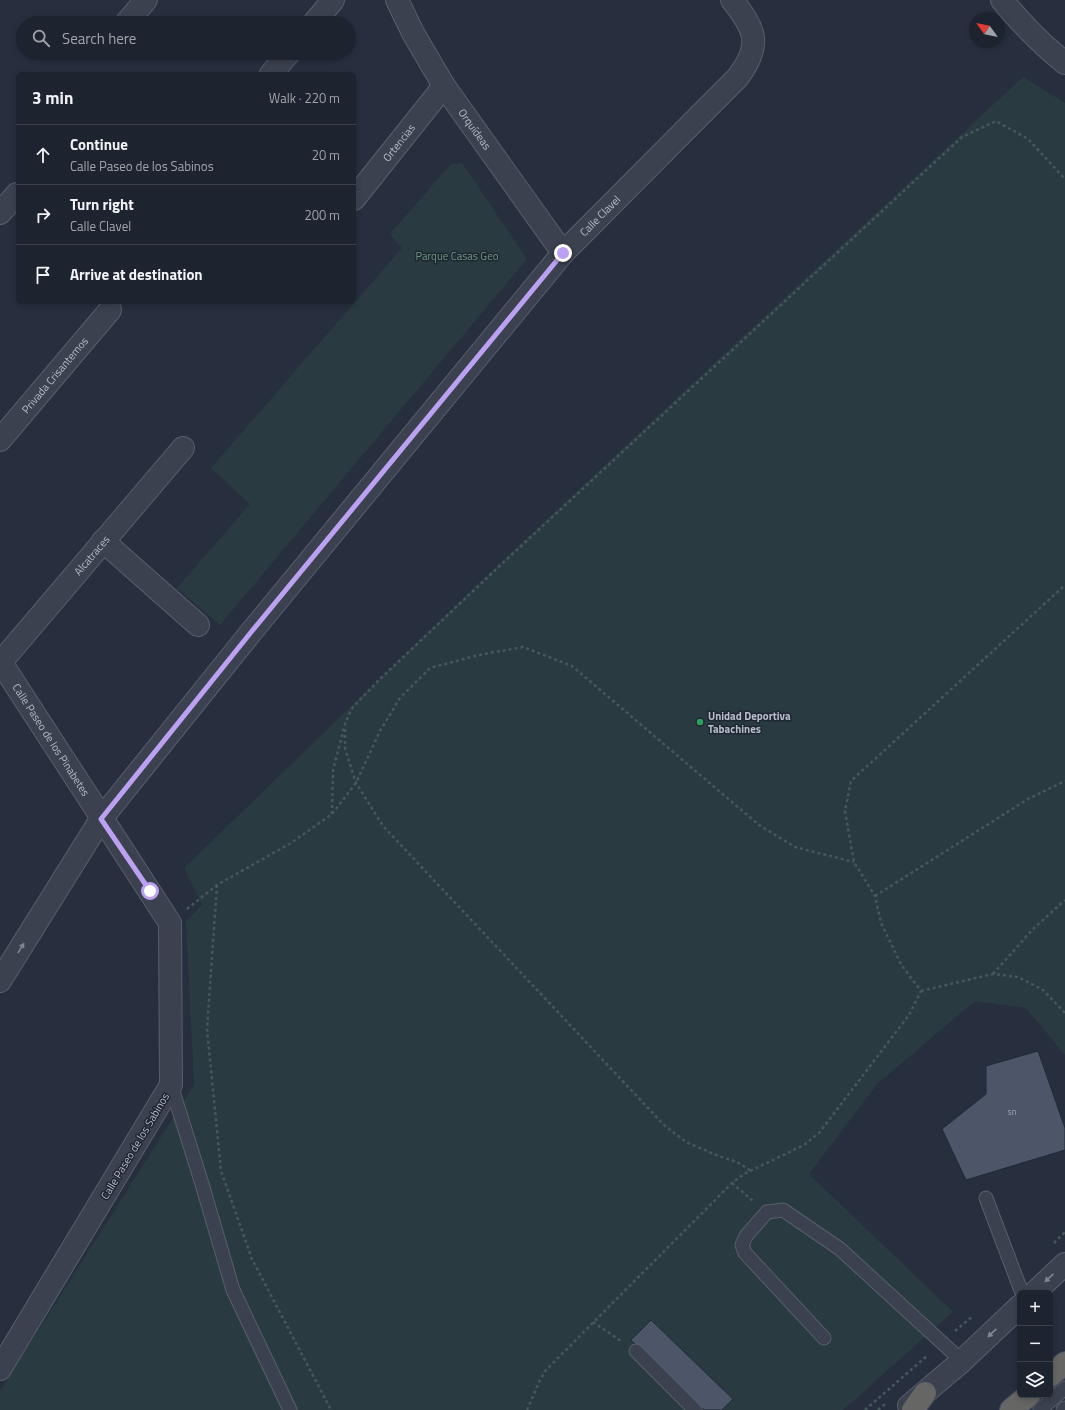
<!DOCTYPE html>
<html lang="en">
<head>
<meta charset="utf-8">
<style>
  body { margin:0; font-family:"Titillium Web",sans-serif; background:#2a2f3b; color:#f1f3f6 }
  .controls { position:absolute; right:12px; bottom:12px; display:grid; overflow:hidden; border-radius:6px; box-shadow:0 2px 6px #0003 }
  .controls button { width:36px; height:36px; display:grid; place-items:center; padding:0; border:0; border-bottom:1px solid #3b404b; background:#1d232f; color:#f1f3f6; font:20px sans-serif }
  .compass { position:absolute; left:969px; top:12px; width:36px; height:36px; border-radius:50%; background:#1d232f; box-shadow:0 2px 6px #0003; rotate:303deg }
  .stop { position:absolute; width:12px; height:12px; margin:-9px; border:3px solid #bca0f2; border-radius:50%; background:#fff }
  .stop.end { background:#bca0f2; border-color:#fff; box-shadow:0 1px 4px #0008 }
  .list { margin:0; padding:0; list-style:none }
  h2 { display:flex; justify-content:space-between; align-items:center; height:52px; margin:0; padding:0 16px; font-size:17px }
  h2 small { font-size:13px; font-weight:400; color:#a0a4aa }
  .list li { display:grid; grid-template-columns:26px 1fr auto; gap:12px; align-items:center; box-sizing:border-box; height:60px; padding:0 16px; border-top:1px solid #3b404b }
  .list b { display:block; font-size:15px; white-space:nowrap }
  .list p { margin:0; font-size:13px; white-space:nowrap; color:#a0a4aa }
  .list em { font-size:13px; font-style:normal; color:#a0a4aa }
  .icon { flex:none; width:22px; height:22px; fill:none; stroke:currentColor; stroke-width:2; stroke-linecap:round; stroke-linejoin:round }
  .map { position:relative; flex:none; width:1065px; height:1410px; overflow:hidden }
  .search { position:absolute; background:#1d232f; box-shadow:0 2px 6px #0003; left:16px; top:16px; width:340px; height:44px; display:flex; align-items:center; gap:10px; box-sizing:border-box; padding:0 14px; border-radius:22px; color:#a0a4aa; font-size:15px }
  .panel { position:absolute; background:#1d232f; box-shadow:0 2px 6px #0003; left:16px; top:72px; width:340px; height:232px; border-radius:6px }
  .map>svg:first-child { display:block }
</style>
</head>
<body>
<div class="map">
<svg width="1065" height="1410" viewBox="0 0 1065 1410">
  <rect width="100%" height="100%" fill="#272f3f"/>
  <g fill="#293b40">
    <path d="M1023,77L1065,103V1055L1026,1008L975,1001L878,1083L809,1174L953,1312L843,1410H0V1391L194,1085L186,921L202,905L184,868L485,577L711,366Z"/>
    <path d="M462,163L527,259L220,625L177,588L250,504L211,468L402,248L390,234L451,164Z"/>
  </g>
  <g fill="#4d5668" stroke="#212836">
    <path d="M1038,1051L1065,1128V1150L966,1180L942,1129L986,1094V1066Z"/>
    <path d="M651,1320L733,1399L722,1410H704L631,1340Z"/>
  </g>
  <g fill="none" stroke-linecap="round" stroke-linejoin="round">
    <defs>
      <g id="service">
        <path d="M171,1085L202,1184L233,1290L290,1410"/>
        <path d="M986,1198L1022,1293"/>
        <path d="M824,1338L745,1253L742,1245L746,1236L767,1212L783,1210L840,1249L962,1361"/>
        <path d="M636,1351L695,1410"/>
        <path d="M1040,1410L1065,1388"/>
        <path d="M1063,1410L1065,1408"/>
      </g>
      <g id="minor">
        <path id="s1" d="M397,0L413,33L444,86L563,253"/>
        <path d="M1002,0C1021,23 1042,45 1065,63"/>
        <path d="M126,23L146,0"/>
        <path d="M314,23L333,0"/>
        <path d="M271,74L289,53"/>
        <path id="s2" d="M354,199L444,86"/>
        <path d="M0,213L17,194"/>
        <path id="s3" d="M0,440L110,310"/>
        <path d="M103,541L198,625"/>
        <path id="s4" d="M0,661L170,923L171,1085L0,1369"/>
        <path id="s5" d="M1,662L183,448"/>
        <path id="s6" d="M0,981L101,819L252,631L563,253L738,77C762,45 756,30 732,0"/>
      </g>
      <g id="tertiary">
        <path d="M1034,1293L1065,1264"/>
        <path d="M909,1406L962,1361L1020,1306"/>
      </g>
      <g id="trunk">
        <path d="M1050,1376L1065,1363"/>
        <path d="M913,1410L925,1393"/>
        <path d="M1011,1410L1029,1395"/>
      </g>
    </defs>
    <use href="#service" stroke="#585f6c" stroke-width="15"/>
    <use href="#minor" stroke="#585f6c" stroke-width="24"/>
    <use href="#tertiary" stroke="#585f6c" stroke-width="24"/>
    <use href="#trunk" stroke="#454c59" stroke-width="24"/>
    <g stroke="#47585d" stroke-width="2.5" stroke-dasharray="3 3" stroke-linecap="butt">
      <path d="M345,729V749L356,783L383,826L664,1125L686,1142L716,1155L737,1162L751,1171"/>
      <path d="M332,814L333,770L345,724L352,708L381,678L506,560L962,137L996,121L1028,139L1065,179"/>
      <path d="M217,885L207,1029L221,1171L252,1259L331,1410"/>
      <path d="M875,896L1028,799L1065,781"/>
      <path d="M187,909L217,885L291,843L332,814L356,783L380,731L400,698L430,668L479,655L523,647L572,666L759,825L795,847L854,862"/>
      <path d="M993,974L1033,929L1065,900"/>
      <path d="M921,991L993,974L1018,977L1043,990L1065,1013"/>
      <path d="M732,1183L753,1201"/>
      <path d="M1054,1243L1065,1232"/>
      <path d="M593,1322L621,1341"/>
      <path d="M955,1331L973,1316"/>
      <path d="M527,1410L540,1380L546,1370L732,1183L744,1174L804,1145L819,1133L909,1015L921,991L902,966L881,923L875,896L854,862L845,811L851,781L1065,585"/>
      <path d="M865,1410L928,1355"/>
      <path d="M878,1410L885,1404"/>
    </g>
    <use href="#service" stroke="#3b414f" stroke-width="13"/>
    <use href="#minor" stroke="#3b414f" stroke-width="22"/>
    <use href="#tertiary" stroke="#3b414f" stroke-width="22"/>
    <use href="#trunk" stroke="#666664" stroke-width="22"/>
  </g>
  <defs><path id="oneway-solid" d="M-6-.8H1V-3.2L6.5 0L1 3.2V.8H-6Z"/></defs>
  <g fill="#7f8592">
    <use href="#oneway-solid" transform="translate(21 948) rotate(-58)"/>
    <use href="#oneway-solid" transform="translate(1049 1278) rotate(137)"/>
    <use href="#oneway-solid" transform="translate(992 1333) rotate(137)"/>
  </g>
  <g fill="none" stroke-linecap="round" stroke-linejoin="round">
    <path stroke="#bca0f2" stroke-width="5" d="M150,891L101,819L252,631L563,253"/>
  </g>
  <circle fill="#2e9e5b" stroke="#1f2634" stroke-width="1.5" cx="700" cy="722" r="4"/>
  <g text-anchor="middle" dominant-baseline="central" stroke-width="3" stroke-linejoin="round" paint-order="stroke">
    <g font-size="9" fill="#9ca3b1">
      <text x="1012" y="1111">sn</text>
    </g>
    <g font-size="11" fill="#b7bdc9" stroke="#1f2634">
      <text stroke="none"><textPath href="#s1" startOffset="151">Orquídeas</textPath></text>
      <text stroke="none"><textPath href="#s2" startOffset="72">Ortencias</textPath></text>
      <text stroke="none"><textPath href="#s6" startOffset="974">Calle Clavel</textPath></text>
      <text stroke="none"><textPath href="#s3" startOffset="85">Privada Crisantemos</textPath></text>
      <text stroke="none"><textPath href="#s5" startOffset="140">Alcatraces</textPath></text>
      <text stroke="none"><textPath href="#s4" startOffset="94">Calle Paseo de los Pinabetes</textPath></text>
      <text transform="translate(135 1146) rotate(-59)">Calle Paseo de los Sabinos</text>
    </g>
    <g font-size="11" fill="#6f997c" stroke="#1f2634">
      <text x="457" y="256">Parque Casas Geo</text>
    </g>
    <g font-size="11" font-weight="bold" fill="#b7bdc9" stroke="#1f2634" text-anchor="start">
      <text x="708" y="716">Unidad Deportiva<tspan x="708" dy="13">Tabachines</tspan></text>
    </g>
  </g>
</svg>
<div class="controls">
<button>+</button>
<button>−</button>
<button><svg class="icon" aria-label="layers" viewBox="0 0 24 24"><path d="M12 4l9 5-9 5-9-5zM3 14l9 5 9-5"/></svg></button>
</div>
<svg class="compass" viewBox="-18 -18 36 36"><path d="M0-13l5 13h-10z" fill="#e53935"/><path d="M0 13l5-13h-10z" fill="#a0a4aa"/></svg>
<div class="stop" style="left:150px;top:891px"></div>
<div class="stop end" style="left:563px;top:253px"></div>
<div class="search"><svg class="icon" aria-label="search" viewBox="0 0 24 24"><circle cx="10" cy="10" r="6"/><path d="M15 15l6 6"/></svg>Search here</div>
<section class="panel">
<h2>3 min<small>Walk · 220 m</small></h2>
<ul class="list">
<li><svg class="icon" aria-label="ahead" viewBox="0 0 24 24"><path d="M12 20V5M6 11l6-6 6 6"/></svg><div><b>Continue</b><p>Calle Paseo de los Sabinos</p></div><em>20 m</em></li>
<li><svg class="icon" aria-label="right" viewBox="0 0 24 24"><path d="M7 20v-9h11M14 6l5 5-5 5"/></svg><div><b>Turn right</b><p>Calle Clavel</p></div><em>200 m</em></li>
<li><svg class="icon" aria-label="arrive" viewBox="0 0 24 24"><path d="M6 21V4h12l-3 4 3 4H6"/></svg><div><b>Arrive at destination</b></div></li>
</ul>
</section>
</div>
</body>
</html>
